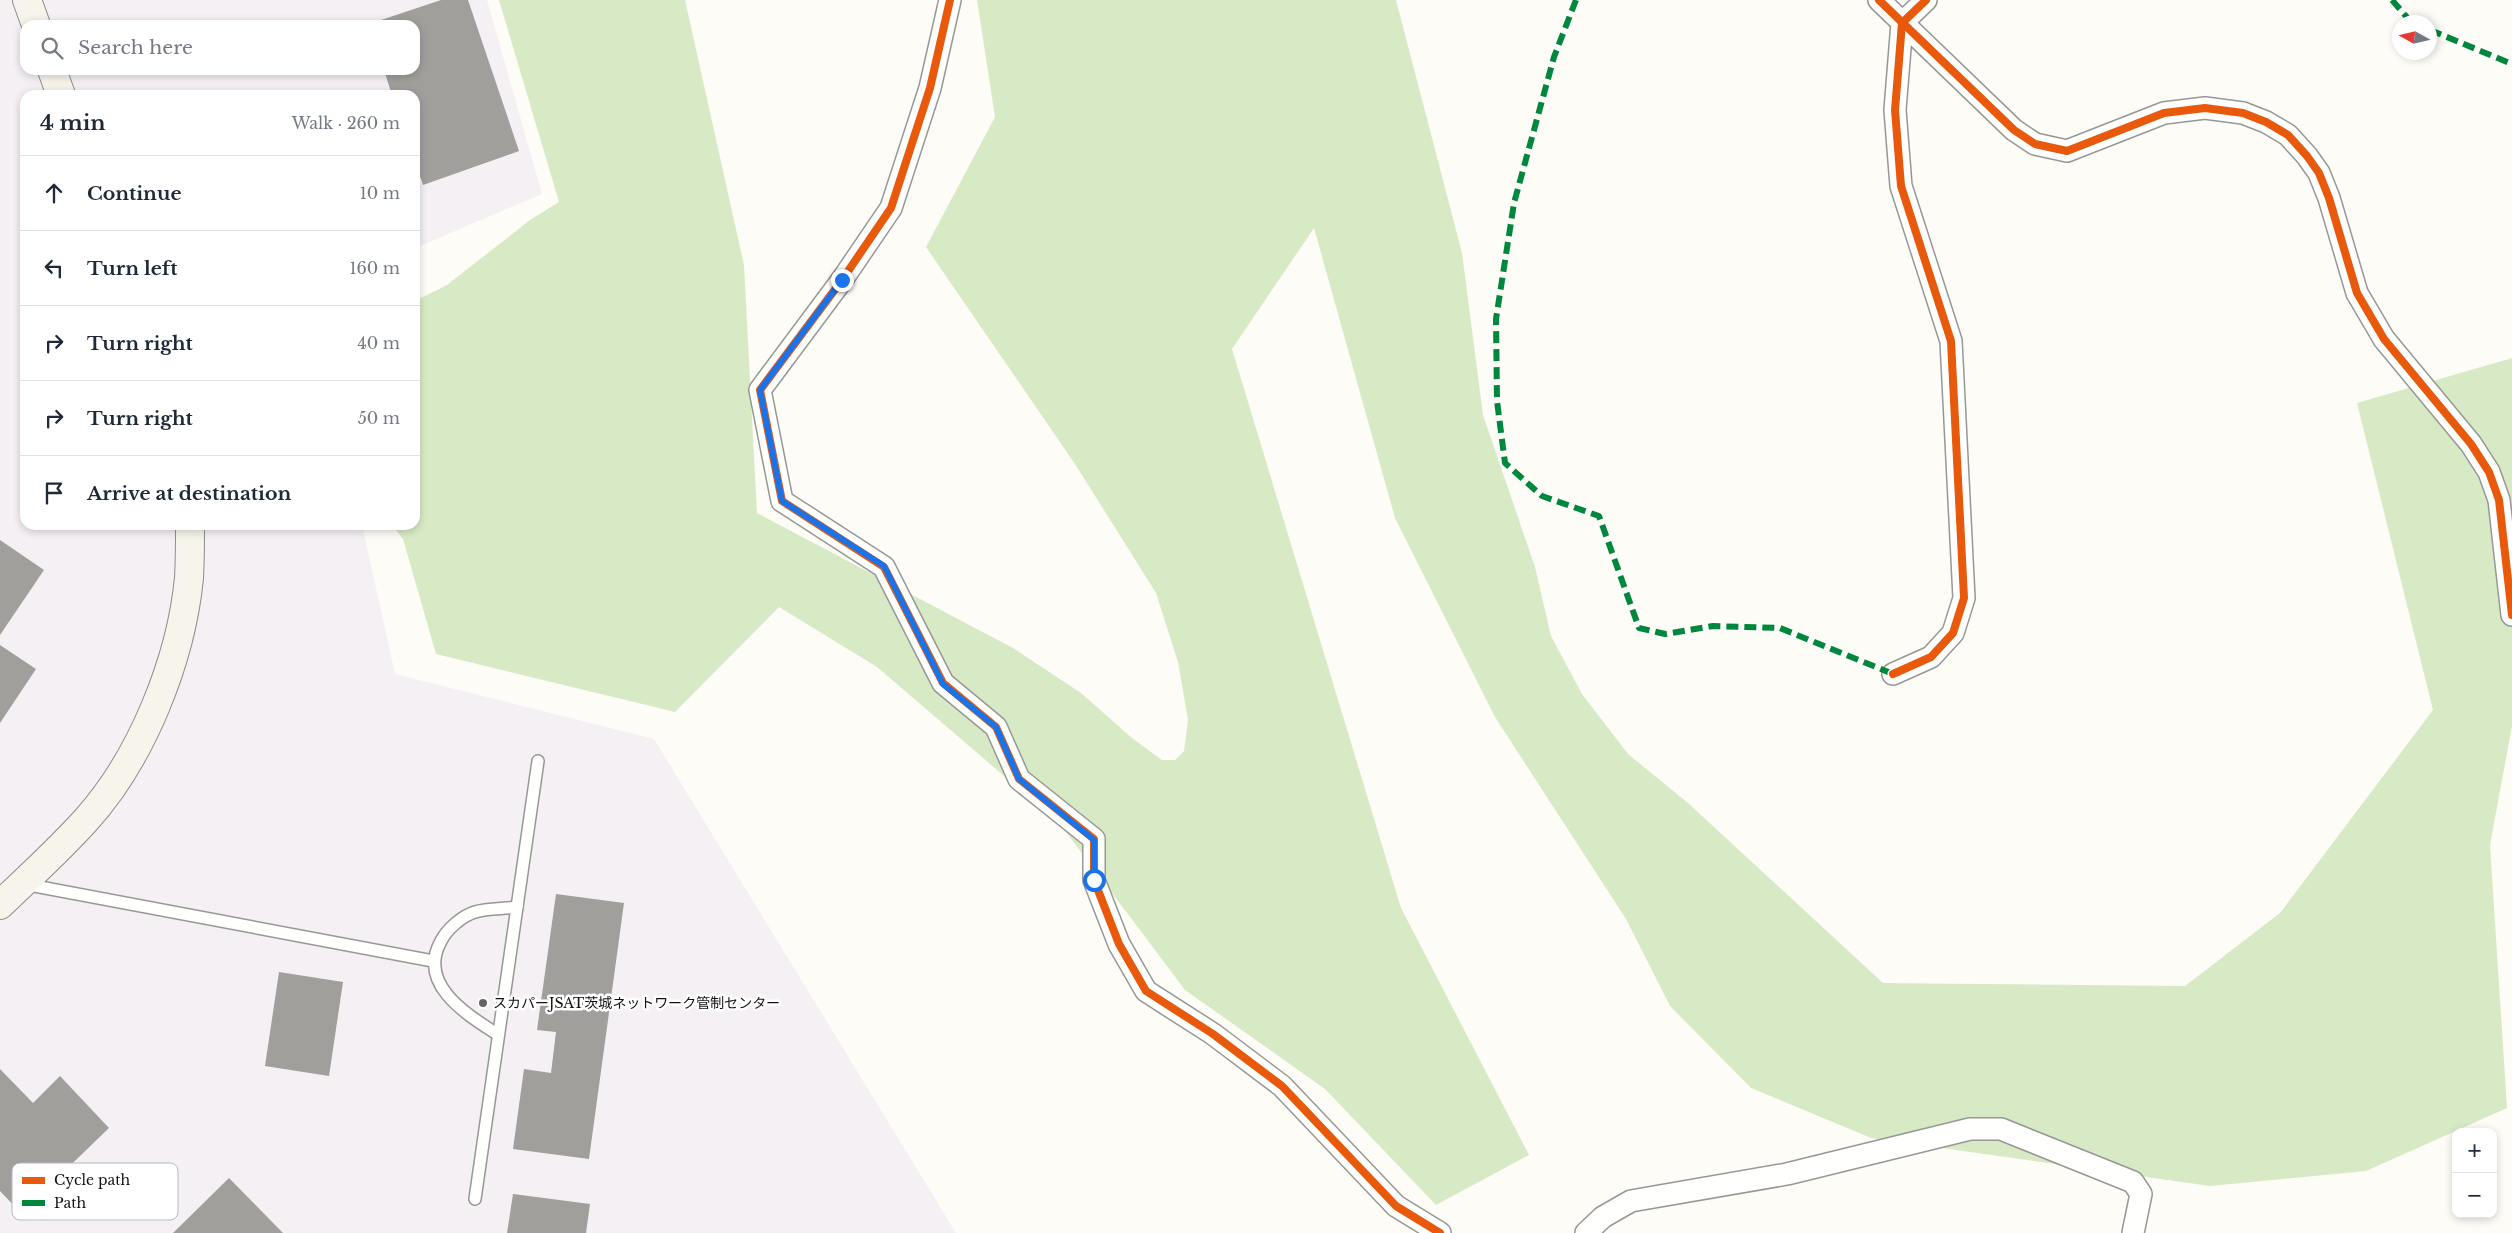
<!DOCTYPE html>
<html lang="en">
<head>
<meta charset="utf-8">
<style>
  body { margin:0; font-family:"Libre Baskerville","Noto Sans JP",serif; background:#f6f6f7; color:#1f2937 }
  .controls { position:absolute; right:15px; bottom:15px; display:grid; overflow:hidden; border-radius:10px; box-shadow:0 2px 8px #0003 }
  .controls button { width:45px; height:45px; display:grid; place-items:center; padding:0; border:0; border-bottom:1px solid #e0e1e3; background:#fff; color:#1f2937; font:25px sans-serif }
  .compass { position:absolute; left:2392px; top:15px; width:45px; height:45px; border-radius:50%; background:#fff; box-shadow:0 2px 8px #0003; rotate:278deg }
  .stop { position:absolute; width:15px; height:15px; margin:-11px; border:4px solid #1a73e8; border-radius:50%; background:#fff }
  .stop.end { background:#1a73e8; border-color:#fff; box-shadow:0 1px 5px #0008 }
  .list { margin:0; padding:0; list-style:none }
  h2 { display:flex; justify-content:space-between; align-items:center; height:65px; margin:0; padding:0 20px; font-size:21px }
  h2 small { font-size:16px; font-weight:400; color:#747a83 }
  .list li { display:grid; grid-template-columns:32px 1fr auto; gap:15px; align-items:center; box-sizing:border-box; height:75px; padding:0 20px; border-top:1px solid #e0e1e3 }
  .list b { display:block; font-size:19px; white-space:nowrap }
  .list em { font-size:16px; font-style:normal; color:#747a83 }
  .icon { flex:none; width:28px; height:28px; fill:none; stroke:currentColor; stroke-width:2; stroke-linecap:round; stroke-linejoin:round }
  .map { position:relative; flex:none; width:2512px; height:1233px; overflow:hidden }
  .search { position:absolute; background:#fff; box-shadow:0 2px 8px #0003; left:20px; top:20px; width:400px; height:55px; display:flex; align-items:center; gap:12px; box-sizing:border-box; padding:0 18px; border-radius:15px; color:#747a83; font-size:19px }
  .panel { position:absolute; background:#fff; box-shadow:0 2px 8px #0003; left:20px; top:90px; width:400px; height:440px; border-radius:15px }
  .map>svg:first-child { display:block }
</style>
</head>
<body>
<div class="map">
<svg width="2512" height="1233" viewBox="0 0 2512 1233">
  <rect width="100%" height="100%" fill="#fdfcf7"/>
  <path fill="#f5f0f3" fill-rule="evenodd" d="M0,0H487L542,194L415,248V95H25V525H362L395,674L654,739L956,1233H0ZM25,25H415V70H25Z"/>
  <path fill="#d8eac5" d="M499,0H685L744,265L757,513L1013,648L1081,693L1132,738L1162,760H1175L1184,751L1188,720L1178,662L1156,593L1075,464L926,247L995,117L977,0H1396L1462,253L1483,415L1535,567L1551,636L1582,694L1628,754L1688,803L1883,983L2185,986L2280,913L2433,710L2357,403L2512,358V726L2490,845L2507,1108L2366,1171L2210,1186L1871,1138L1751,1088L1670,1006L1626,919L1495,717L1395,518L1314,228L1232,349L1401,908L1529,1155L1436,1205L1325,1089L1185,990L1060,824L877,667L779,607L675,712L436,654L403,539L392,525H415V301L447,285L530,220L559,202Z"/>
  <g fill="#a19f9c">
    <path d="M441,0H468L519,151L423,185L415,161V95H392L384,70H415V25H376L375,22Z"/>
    <path d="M0,540L44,570L0,635Z"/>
    <path d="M0,645L36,669L0,723Z"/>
    <path d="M556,894L624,903L589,1159L513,1149L524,1069L551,1073L556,1032L537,1030Z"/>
    <path d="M279,972L343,982L329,1076L265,1066Z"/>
    <path d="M0,1069L33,1103L60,1076L109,1128L21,1213L0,1191Z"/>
    <path d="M229,1178L283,1233H173Z"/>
    <path d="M513,1194L590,1204L586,1233H507Z"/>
  </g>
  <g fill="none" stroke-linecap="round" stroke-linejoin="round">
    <defs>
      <g id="lane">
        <path d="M24,884L433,961"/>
        <path d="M497,1034C466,1014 417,984 441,941C447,929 462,916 475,912C487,908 504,909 517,907"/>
        <path d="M475,1199L538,761"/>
      </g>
      <g id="street">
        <path d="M950,0L930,88L891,208L842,280L760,390L782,501L884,567L943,683L996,727L1019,779L1094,839V880L1119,944L1146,991L1213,1034L1282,1086L1396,1206L1440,1233"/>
        <path d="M1879,0L2014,130L2035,144L2067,151L2164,113L2205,108L2243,113L2266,122L2288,135L2307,156L2319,173L2329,198L2357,293L2384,339L2471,444L2489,472L2499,500L2512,615"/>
        <path d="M1893,674L1931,657L1953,633L1964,598L1951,341L1901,186L1895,110L1902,23L1926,0"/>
        <path d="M1586,1233L1603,1217L1631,1201L1787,1174L1970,1129H2001L2133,1182L2141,1194L2133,1233"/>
      </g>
      <g id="secondary">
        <path d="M27,0L36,25"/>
        <path d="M52,70L61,95"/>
        <path d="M0,905C29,877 59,850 86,820C142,758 181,660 189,578C190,561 190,543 190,525"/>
      </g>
    </defs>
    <use href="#lane" stroke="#979795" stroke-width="14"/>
    <use href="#street" stroke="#979795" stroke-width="24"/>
    <use href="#secondary" stroke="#8e8d8b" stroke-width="30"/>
    <use href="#lane" stroke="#fffffe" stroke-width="11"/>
    <use href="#street" stroke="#fffffe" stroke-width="21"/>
    <use href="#secondary" stroke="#f6f4eb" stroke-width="28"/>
    <g stroke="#00873e" stroke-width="6" stroke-dasharray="12 6" stroke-linecap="butt">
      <path d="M1576,0L1554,57L1514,203L1496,319L1497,401L1505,463L1542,496L1599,516L1639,628L1665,634L1713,626L1780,628L1893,674"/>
      <path d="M2392,0L2411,22"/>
      <path d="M2430,30L2512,64"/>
    </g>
    <defs>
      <g id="cycleway">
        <path d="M950,0L930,88L891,208L842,280L760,390L782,501L884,567L943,683L996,727L1019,779L1094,839V880L1119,944L1146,991L1213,1034L1282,1086L1396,1206L1440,1233"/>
        <path d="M1879,0L2014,130L2035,144L2067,151L2164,113L2205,108L2243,113L2266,122L2288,135L2307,156L2319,173L2329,198L2357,293L2384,339L2471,444L2489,472L2499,500L2512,615"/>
        <path d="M1893,674L1931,657L1953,633L1964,598L1951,341L1901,186L1895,110L1902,23L1926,0"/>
      </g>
    </defs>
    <use href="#cycleway" stroke="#fff" stroke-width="11"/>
    <use href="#cycleway" stroke="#e8590c" stroke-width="8"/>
  </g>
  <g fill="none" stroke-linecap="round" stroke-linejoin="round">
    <path stroke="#1a73e8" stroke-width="6" d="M842,280L760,390L782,501L884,566L943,684L996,727L1019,779L1094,840V880"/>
  </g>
  <circle fill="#646362" stroke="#fff" stroke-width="2" cx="483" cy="1003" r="5"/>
  <g text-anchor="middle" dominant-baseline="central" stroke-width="5" stroke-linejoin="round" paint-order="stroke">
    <g font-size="14" fill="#111" stroke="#fff" text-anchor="start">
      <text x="493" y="1003">スカパーJSAT茨城ネットワーク管制センター</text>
    </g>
  </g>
  <rect x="12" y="1163" width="166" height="57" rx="8" fill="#fff" stroke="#b8b8b8" stroke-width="1"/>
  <rect x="22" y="1177" width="23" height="7" fill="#e8590c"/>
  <rect x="22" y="1200" width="23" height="6" fill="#00873e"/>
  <g font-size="14" fill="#111">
    <text x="54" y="1185">Cycle path</text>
    <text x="54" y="1208">Path</text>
  </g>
</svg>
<div class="controls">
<button>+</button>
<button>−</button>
</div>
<svg class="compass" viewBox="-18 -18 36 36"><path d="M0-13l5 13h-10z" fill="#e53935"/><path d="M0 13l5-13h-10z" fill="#747a83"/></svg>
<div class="stop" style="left:1094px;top:880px"></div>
<div class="stop end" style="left:842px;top:280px"></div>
<div class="search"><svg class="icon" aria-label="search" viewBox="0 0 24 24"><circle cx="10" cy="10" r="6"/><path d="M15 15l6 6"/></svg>Search here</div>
<section class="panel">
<h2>4 min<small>Walk · 260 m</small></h2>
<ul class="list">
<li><svg class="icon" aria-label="ahead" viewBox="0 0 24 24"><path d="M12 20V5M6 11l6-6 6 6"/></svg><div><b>Continue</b></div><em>10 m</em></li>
<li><svg class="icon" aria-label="left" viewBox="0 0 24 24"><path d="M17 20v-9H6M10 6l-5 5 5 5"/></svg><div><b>Turn left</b></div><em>160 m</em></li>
<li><svg class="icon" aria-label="right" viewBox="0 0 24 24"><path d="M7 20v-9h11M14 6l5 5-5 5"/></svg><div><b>Turn right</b></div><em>40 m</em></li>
<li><svg class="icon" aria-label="right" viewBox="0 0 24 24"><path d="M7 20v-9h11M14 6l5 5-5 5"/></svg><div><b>Turn right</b></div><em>50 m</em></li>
<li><svg class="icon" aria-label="arrive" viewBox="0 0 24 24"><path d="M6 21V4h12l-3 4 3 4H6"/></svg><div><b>Arrive at destination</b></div></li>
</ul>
</section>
</div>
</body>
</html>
